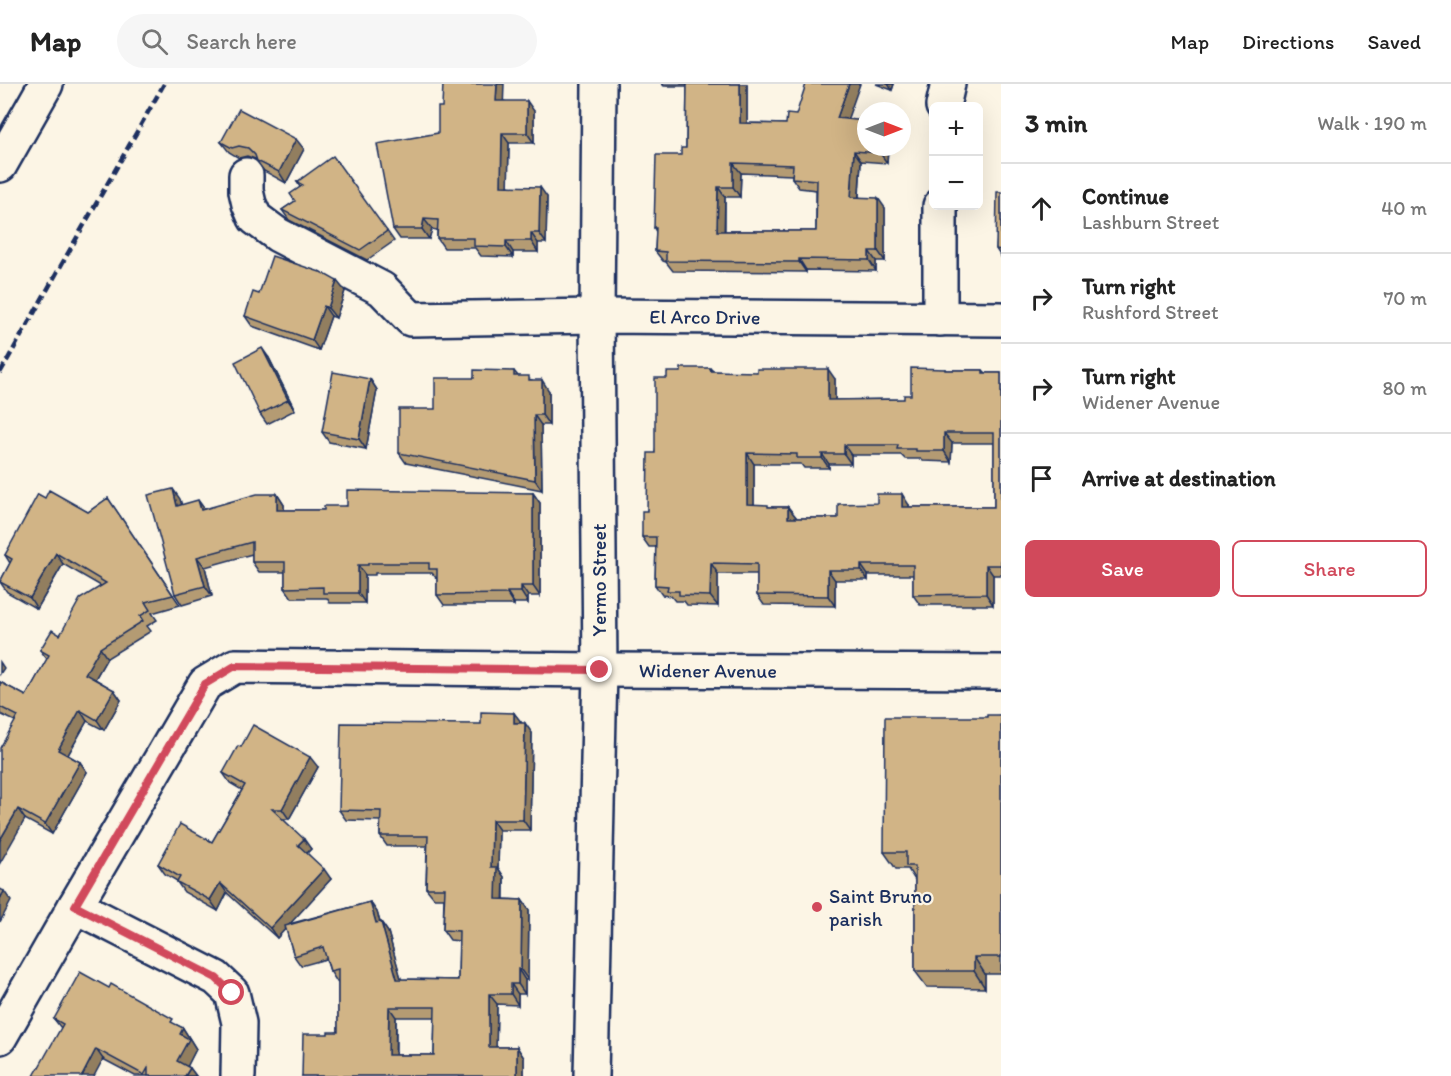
<!DOCTYPE html>
<html lang="en">
<head>
<meta charset="utf-8">
<style>
  body { margin:0; font-family:Itim,sans-serif; background:#f6f6f6; color:#222 }
  .controls { position:absolute; right:18px; top:18px; display:grid; overflow:hidden; border-radius:9px; box-shadow:0 6px 24px #0002 }
  .controls button { width:54px; height:54px; display:grid; place-items:center; padding:0; border:0; border-bottom:2px solid #e0e0e0; background:#fff; color:#222; font:30px sans-serif }
  .compass { position:absolute; left:857px; top:18px; width:54px; height:54px; border-radius:50%; background:#fff; box-shadow:0 6px 24px #0002; rotate:90deg }
  .stop { position:absolute; width:18px; height:18px; margin:-14px; border:4px solid #d1495b; border-radius:50%; background:#fff }
  .stop.end { background:#d1495b; border-color:#fff; box-shadow:0 2px 6px #0008 }
  .list { margin:0; padding:0; list-style:none }
  h2 { display:flex; justify-content:space-between; align-items:center; height:78px; margin:0; padding:0 24px; font-size:26px }
  h2 small { font-size:20px; font-weight:400; color:#767676 }
  .list li { display:grid; grid-template-columns:39px 1fr auto; gap:18px; align-items:center; box-sizing:border-box; height:90px; padding:0 24px; border-top:2px solid #e0e0e0 }
  .list b { display:block; font-size:22px; white-space:nowrap }
  .list p { margin:0; font-size:20px; white-space:nowrap; color:#767676 }
  .list em { font-size:20px; font-style:normal; color:#767676 }
  .actions { display:flex; gap:12px; padding:18px 24px }
  .actions a { flex:1; padding:14px 0; border:2px solid #d1495b; border-radius:9px; text-align:center; font-size:21px; color:#d1495b }
  .actions .main { background:#d1495b; color:#fff }
  .icon { flex:none; width:33px; height:33px; fill:none; stroke:currentColor; stroke-width:2; stroke-linecap:round; stroke-linejoin:round }
  .map { position:relative; flex:none; width:1001px; height:992px; overflow:hidden }
  header { display:flex; align-items:center; gap:36px; box-sizing:border-box; height:84px; padding:0 30px; background:#fff; border-bottom:2px solid #e0e0e0 }
  header strong { font-size:28px }
  nav { display:flex; gap:33px; margin-inline-start:auto; font-size:21px }
  .search { width:420px; height:54px; background:#f6f6f6; display:flex; align-items:center; gap:15px; box-sizing:border-box; padding:0 21px; border-radius:33px; color:#767676; font-size:22px }
  main { display:flex }
  aside { flex:1; background:#fff }
  .map>svg:first-child { display:block }
</style>
</head>
<body>
<header>
<strong>Map</strong>
<div class="search"><svg class="icon" aria-label="search" viewBox="0 0 24 24"><circle cx="10" cy="10" r="6"/><path d="M15 15l6 6"/></svg>Search here</div>
<nav><a>Map</a><a>Directions</a><a>Saved</a></nav>
</header>
<main>
<div class="map">
<svg width="1001" height="992" viewBox="0 0 1001 992">
  <rect width="100%" height="100%" fill="#fcf5e5"/>
  <filter id="ink" filterUnits="userSpaceOnUse"><feTurbulence type="fractalNoise" baseFrequency=".0167" numOctaves="2"/><feDisplacementMap in="SourceGraphic" scale="12" xChannelSelector="R" yChannelSelector="G"/><feConvolveMatrix kernelMatrix="1 2 1 2 8 2 1 2 1" color-interpolation-filters="sRGB"/></filter>
  <g filter="url(#ink)">
    <g fill="none" stroke-linecap="round" stroke-linejoin="round">
      <defs>
        <g id="minor">
          <path d="M943,22L948,0"/>
          <path id="s1" d="M246,91V107L249,120L255,134L278,151L382,205L411,235L597,232L1001,235"/>
          <path d="M940,122V235"/>
          <path d="M75,822L216,894L232,909L239,939L238,992"/>
          <path id="s2" d="M0,953L75,822L205,600L235,582L600,586L1001,588"/>
          <path d="M591,992L600,586L597,232L599,0"/>
        </g>
        <path id="major" d="M0,81L46,0"/>
      </defs>
      <use href="#minor" stroke="#1b2f5e" stroke-width="38"/>
      <use href="#major" stroke="#1b2f5e" stroke-width="38"/>
      <use href="#minor" stroke="#fcf5e5" stroke-width="33"/>
      <use href="#major" stroke="#fcf5e5" stroke-width="33"/>
      <path stroke="#1b2f5e" stroke-width="4.5" stroke-dasharray="9 4.5" stroke-linecap="butt" d="M0,289L164,0"/>
    </g>
    <g fill="#b49b73" stroke="#1b2f5e" stroke-width="1.5" fill-rule="evenodd">
      <path d="M662,0H747V39L786,40L847,35L888,63L887,79L861,77L859,113L885,124V177H876V187L806,186V188L673,187L666,178L663,177L655,167L656,148L654,144L681,71L686,64L687,2H664ZM741,89L792,91V94L799,104L816,106V147H725V113H740Z"/>
      <path d="M876,0H894L892,6Z"/>
      <path d="M504,17L534,27V59H509L508,102L547,113L546,159H538V168H513V173L481,172L475,164H444L437,154V146L432,145L429,155H400L393,145Z"/>
      <path d="M221,58L304,65L286,99L264,87L255,75L247,72L239,74L229,68Z"/>
      <path d="M297,98L387,147L394,157L367,176L289,136L282,126L295,117L300,103Z"/>
      <path d="M1001,108V173L996,165Z"/>
      <path d="M345,207L336,234L331,232L319,266L252,242L245,232L259,210Z"/>
      <path d="M269,274L295,326L267,340L260,330Z"/>
      <path d="M710,284L713,287L835,295V316L904,315L911,311L945,285L946,286H983L986,289H1001V491H993V521H920L913,511V491H868V496H835V522L764,521L757,511V490H718V522L687,521L684,517H675L671,512L662,511L655,501L656,463H649L642,453L647,427L655,369L667,294L681,288ZM952,359H994V423H909V421L838,434H795L796,433L788,423H769L754,421V380H801L804,384H829V380H851V371H901L905,375H921L923,377L951,378Z"/>
      <path d="M514,287L518,292L532,296L549,307V341H541L542,406L406,379L399,369L435,325L474,294Z"/>
      <path d="M370,295L377,306L366,365L329,358L322,348Z"/>
      <path d="M533,409L540,419V512H528V519H514V521H444L437,511V495L432,489H375V491H365V519H330L327,514H292L285,504V488H259L252,478V470L205,483L212,512L182,521L175,510L180,415L181,421L204,425L277,410L284,421V426H324L347,422Z"/>
      <path d="M45,414L88,428L108,414L180,521L152,529L157,536L147,542L151,547L107,574L95,595L114,606L121,616L104,646L87,637L68,671L80,678L87,688L52,750L25,735L12,756L15,637L0,630V598L26,612L47,575L40,566L60,551L101,502L63,480L37,525L7,508L0,498L10,479L5,471Z"/>
      <path d="M514,629L521,639L532,649L530,746H499L498,784L504,793V815L522,816L529,826L528,896H525V910H518V921L497,920L496,963H517L524,974V992H302L328,950L338,948V897L337,898L330,887L326,875L301,882L294,872L286,844L277,854L227,809L218,827L184,808L177,798V797L165,790L158,780L212,758L242,706L230,699L223,689L318,683L289,735H283L311,765L307,769L331,795L289,840L370,818L377,828L380,838H381L388,848L401,895L458,896L459,857L450,856L443,846L444,814H434L426,804L427,762H387L380,752V737L346,736L339,726L481,640ZM396,933H435L434,971H396Z"/>
      <path d="M1001,631V890H985V904L927,903L915,887V796L908,785H896L884,768L987,633Z"/>
      <path d="M54,935L177,941L183,944L196,965L187,982L190,984L196,992H135L103,975L61,944Z"/>
    </g>
    <g fill="#927e5e" stroke="#1b2f5e" stroke-width="1.5">
      <path d="M497,0H504L503,27L496,17Z"/>
      <path d="M740,0H747V49L740,39Z"/>
      <path d="M849,0H860L844,45L837,34Z"/>
      <path d="M888,0H894L892,6Z"/>
      <path d="M527,17L534,27V59L527,49Z"/>
      <path d="M502,49L509,59L508,113L501,102Z"/>
      <path d="M296,55L304,65L286,99L279,88Z"/>
      <path d="M880,63H888L887,79L880,69Z"/>
      <path d="M854,67L861,77L858,123L851,113Z"/>
      <path d="M733,79L741,89L740,113L733,103Z"/>
      <path d="M540,103L547,113L546,159L539,149Z"/>
      <path d="M718,103L725,113L724,157L717,147Z"/>
      <path d="M878,114L885,124V177L878,167Z"/>
      <path d="M424,135L432,145L429,155L422,145Z"/>
      <path d="M531,149L538,159V168L531,157Z"/>
      <path d="M506,157L513,168V173L506,163Z"/>
      <path d="M869,167L876,177V187L869,176Z"/>
      <path d="M799,175L806,186V188L799,178Z"/>
      <path d="M337,197L345,207L336,234L328,224Z"/>
      <path d="M324,222L331,232L319,266L312,256Z"/>
      <path d="M262,264L269,274L295,326L288,316Z"/>
      <path d="M828,285L835,295V326L828,316Z"/>
      <path d="M370,295L377,306L366,365L359,355Z"/>
      <path d="M542,296L549,307V341L542,331Z"/>
      <path d="M534,331L541,341L542,406L535,396Z"/>
      <path d="M944,349L952,359L951,378L944,367Z"/>
      <path d="M844,361L851,371V380L844,370Z"/>
      <path d="M747,369L754,380V431L747,420Z"/>
      <path d="M822,370L829,380V384L822,374Z"/>
      <path d="M173,405L180,415L185,432L177,422Z"/>
      <path d="M533,409L540,419V512L533,502Z"/>
      <path d="M277,410L284,421V436L277,426Z"/>
      <path d="M902,410L909,421V433L902,423Z"/>
      <path d="M198,416L206,427L201,426Z"/>
      <path d="M788,423L796,433L795,444L788,434Z"/>
      <path d="M56,469L63,480L37,525L30,514Z"/>
      <path d="M197,473L205,483L212,512L205,502Z"/>
      <path d="M711,479L718,490V522L710,512Z"/>
      <path d="M358,481L365,491V519L358,509Z"/>
      <path d="M861,481L868,491V496L861,486Z"/>
      <path d="M986,481L993,491V521L986,510Z"/>
      <path d="M828,486L835,496V522L828,512Z"/>
      <path d="M521,502L528,512V519L521,508Z"/>
      <path d="M507,508L514,519V521L507,510Z"/>
      <path d="M100,564L107,574L92,600L85,590Z"/>
      <path d="M0,578L4,584L0,590Z"/>
      <path d="M114,606L121,616L104,646L97,636Z"/>
      <path d="M80,626L87,637L65,676L58,666Z"/>
      <path d="M514,629L522,639H514Z"/>
      <path d="M525,639L532,649L530,746L523,736Z"/>
      <path d="M310,673L318,683L289,735L282,725Z"/>
      <path d="M80,678L87,688L52,750L45,740Z"/>
      <path d="M18,725L25,735L0,779V756Z"/>
      <path d="M492,736L499,746L498,784L504,793L503,825L496,815L491,783Z"/>
      <path d="M304,755L311,765L305,771L298,761Z"/>
      <path d="M324,785L331,795L277,854L270,844Z"/>
      <path d="M220,799L227,809L218,827L210,816Z"/>
      <path d="M4,807L11,817L0,838V815Z"/>
      <path d="M522,816L529,826L528,896L521,886Z"/>
      <path d="M370,818L377,828L383,849L376,839Z"/>
      <path d="M381,838L388,848L404,905L397,895Z"/>
      <path d="M974,873L985,890V904L974,887Z"/>
      <path d="M518,885L525,896V910L518,900Z"/>
      <path d="M511,900L518,910V921L511,910Z"/>
      <path d="M489,910L497,920L496,973L489,963Z"/>
      <path d="M389,923L396,933L395,981L388,971Z"/>
      <path d="M183,944L196,965L185,987L177,977L180,950Z"/>
      <path d="M517,963L524,974V992H517Z"/>
      <path d="M96,965L103,975L94,992H82Z"/>
      <path d="M190,984L196,992H185Z"/>
    </g>
    <g fill="#d1b486" stroke="#1b2f5e" stroke-width="1.5" fill-rule="evenodd">
      <path d="M443,0H497L496,17H527V49H502L501,102L540,103L539,149H531V157H506V163L474,162V154H437L438,136L424,135L422,145H393L377,60L438,49V23H442Z"/>
      <path d="M687,0H740V39L786,40L787,30L796,31L806,0H849L837,34L866,37V63H880V69L854,67L851,113L878,114V167H869V176L799,175V178L666,177V168L655,167L656,144H654L656,71H681V64H686ZM733,79L793,81L792,94L817,96L816,147H717L718,103H733Z"/>
      <path d="M239,25L296,55L279,88L257,77L255,71L248,64L239,62L232,64L221,58Z"/>
      <path d="M333,72L387,147L360,166L282,126L295,117L290,110L303,101L297,98Z"/>
      <path d="M997,108H1001V166L996,165Z"/>
      <path d="M272,172L320,188L319,187L337,197L328,224L324,222L312,256L245,232L253,208L259,210Z"/>
      <path d="M262,264L288,316L260,330L235,278Z"/>
      <path d="M681,284H710L711,287L757,288V285H828V316L904,315V311H911V284L945,285V286H983V289H1001V481H986V510L913,511V481H861V486H828V512L757,511V480L711,479L710,512L679,511V507H667L668,502L655,501L656,453H642V427H647L648,369H655V294H667V288H681ZM944,349H994V423H902V410H877V419L838,420V434H788V423H768V421L747,420V369L797,370V374H822V370H844V361H898L897,365H916V367H944Z"/>
      <path d="M474,286L514,287V292H529V296H542V331H534L535,396L399,369V325H435V294H474Z"/>
      <path d="M333,288L370,295L359,355L322,348Z"/>
      <path d="M173,405L177,422L198,416L201,426L257,410H277V426H324V422H347V406L533,409V502H521V508H507V510L437,511V485H429V479H368V481H358V509H323V503L285,504V478H252V458L197,473L205,502L175,510L148,411Z"/>
      <path d="M49,406L88,428L108,414L173,511L145,518L150,526L140,532L143,537L100,564L85,590L114,606L97,636L80,626L58,666L80,678L45,740L18,725L0,756V664L18,632L0,623V598L26,612L49,571L40,566L52,546L60,551L80,515L106,499L56,469L30,514L0,498L12,475L5,471L38,410L45,414Z"/>
      <path d="M481,628L514,629V639H525L523,736H492L491,783H497L496,815L522,816L521,886L518,885V900H511V910H489V963H517V992H302L303,950H328V948H338V885L330,887L323,863L294,872L285,842L370,818L376,839L381,838L397,895L458,896L459,847L443,846L445,804H426L428,752H380L381,727L339,726L341,639L481,640ZM389,923H435L434,971H388Z"/>
      <path d="M987,631H1001V873H974V887H915V782H906V768H884L885,633H987Z"/>
      <path d="M253,641L310,673L282,725H272L304,755L298,761L324,785L270,844L220,799L210,816L177,798L180,793L158,780L180,740L212,758L245,701L223,689L238,662L241,663Z"/>
      <path d="M0,805L4,807L0,815Z"/>
      <path d="M80,888L109,904L111,900L173,935L171,938L183,944L180,950L189,955L177,977L190,984L185,992H148V984L144,991L96,965L82,992H34L63,940L54,935Z"/>
    </g>
  </g>
  <g fill="none" stroke-linecap="round" stroke-linejoin="round" filter="url(#ink)">
    <path stroke="#d1495b" stroke-width="8" d="M232,909L216,894L75,822L205,600L235,582L600,586"/>
  </g>
  <circle fill="#d1495b" stroke="#fcf5e5" stroke-width="2" cx="817" cy="823" r="6"/>
  <g text-anchor="middle" dominant-baseline="central" stroke-width="4.5" stroke-linejoin="round" paint-order="stroke">
    <g font-size="20" fill="#1b2f5e" stroke="#fcf5e5">
      <text stroke="none"><textPath href="#s1" startOffset="526">El Arco Drive</textPath></text>
      <text transform="translate(599 496) rotate(-90)">Yermo Street</text>
      <text stroke="none"><textPath href="#s2" startOffset="916">Widener Avenue</textPath></text>
    </g>
    <g font-size="20" fill="#1b2f5e" stroke="#fcf5e5" text-anchor="start">
      <text x="829" y="812">Saint Bruno<tspan x="829" dy="23">parish</tspan></text>
    </g>
  </g>
</svg>
<div class="controls">
<button>+</button>
<button>−</button>
</div>
<svg class="compass" viewBox="-18 -18 36 36"><path d="M0-13l5 13h-10z" fill="#e53935"/><path d="M0 13l5-13h-10z" fill="#767676"/></svg>
<div class="stop" style="left:232px;top:909px"></div>
<div class="stop end" style="left:600px;top:586px"></div>
</div>
<aside>
<h2>3 min<small>Walk · 190 m</small></h2>
<ul class="list">
<li><svg class="icon" aria-label="ahead" viewBox="0 0 24 24"><path d="M12 20V5M6 11l6-6 6 6"/></svg><div><b>Continue</b><p>Lashburn Street</p></div><em>40 m</em></li>
<li><svg class="icon" aria-label="right" viewBox="0 0 24 24"><path d="M7 20v-9h11M14 6l5 5-5 5"/></svg><div><b>Turn right</b><p>Rushford Street</p></div><em>70 m</em></li>
<li><svg class="icon" aria-label="right" viewBox="0 0 24 24"><path d="M7 20v-9h11M14 6l5 5-5 5"/></svg><div><b>Turn right</b><p>Widener Avenue</p></div><em>80 m</em></li>
<li><svg class="icon" aria-label="arrive" viewBox="0 0 24 24"><path d="M6 21V4h12l-3 4 3 4H6"/></svg><div><b>Arrive at destination</b></div></li>
</ul>
<div class="actions"><a class="main">Save</a><a>Share</a></div>
</aside>
</main>
</body>
</html>
